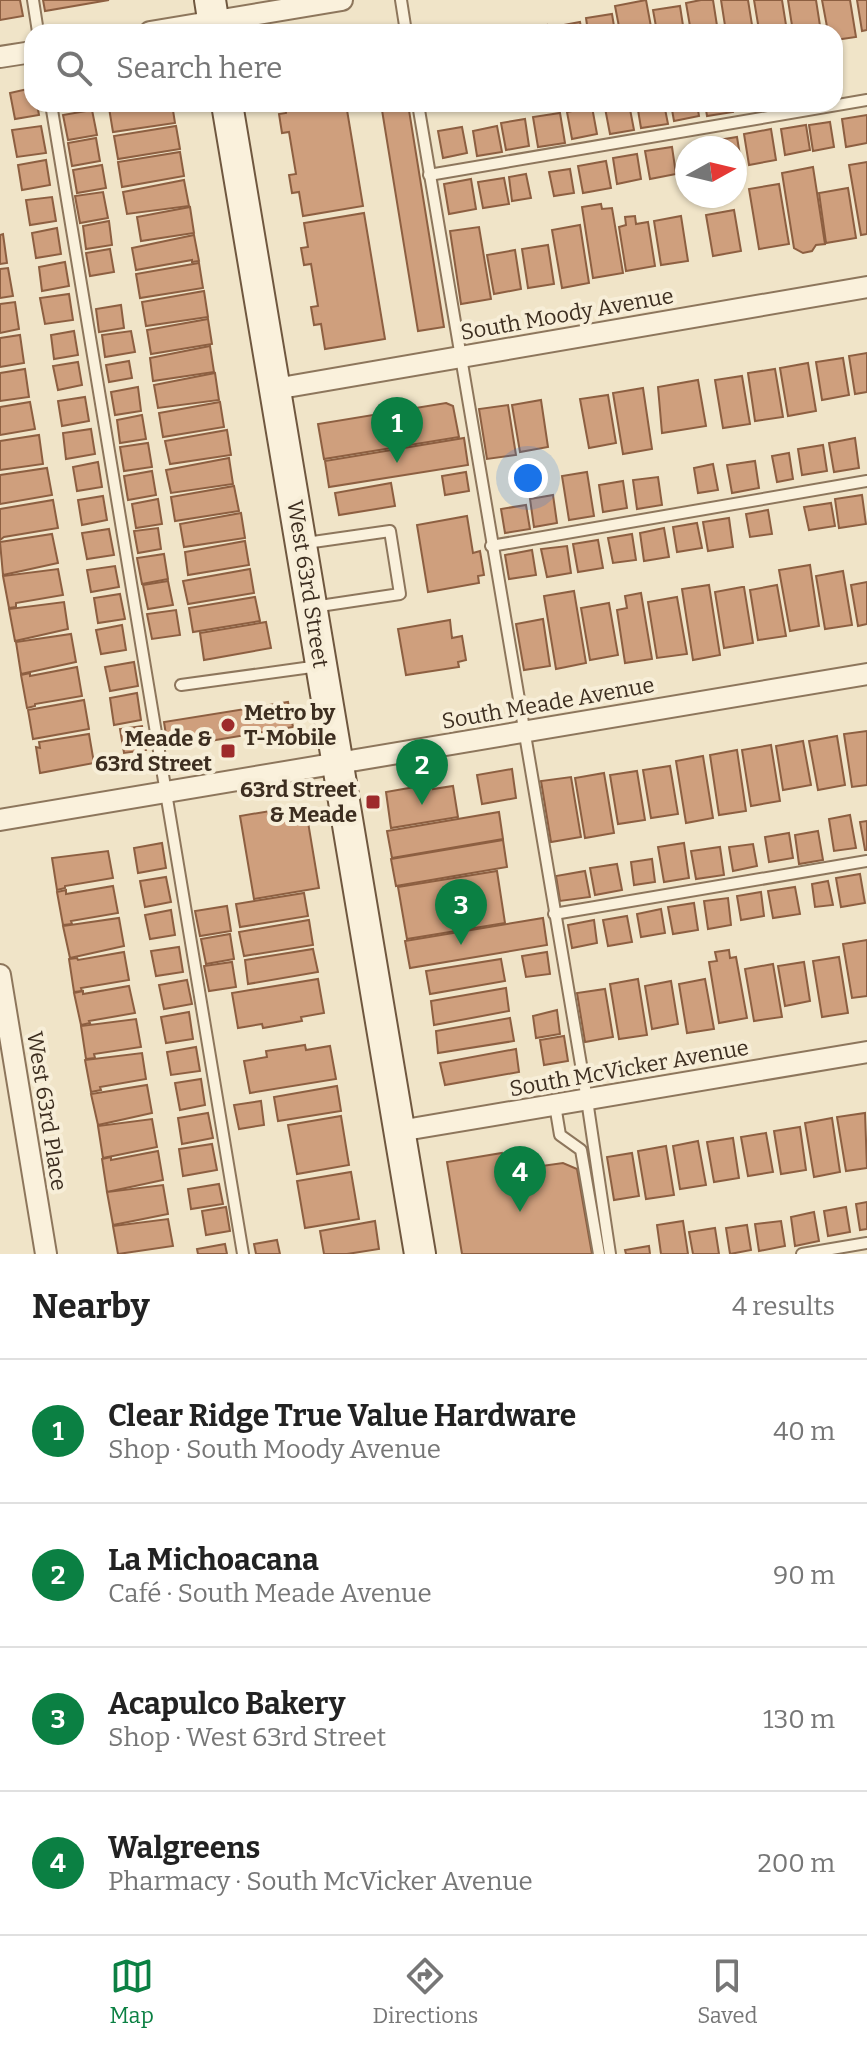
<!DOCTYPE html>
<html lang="en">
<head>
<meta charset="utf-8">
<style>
  body { margin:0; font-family:Bitter,serif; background:#f6f6f6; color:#222 }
  .compass { position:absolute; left:675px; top:136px; width:72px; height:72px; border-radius:50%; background:#fff; box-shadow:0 2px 6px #0004; rotate:82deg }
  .you { position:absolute; left:528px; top:478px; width:28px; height:28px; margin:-20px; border:6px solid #fff; border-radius:50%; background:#1a73e8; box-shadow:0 0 0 12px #1a73e833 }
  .badge { display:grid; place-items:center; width:52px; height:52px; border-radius:50%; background:#0b8043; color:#fff; font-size:26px; font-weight:700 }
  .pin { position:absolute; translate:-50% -66px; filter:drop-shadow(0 2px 4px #0008) }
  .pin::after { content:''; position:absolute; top:42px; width:28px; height:24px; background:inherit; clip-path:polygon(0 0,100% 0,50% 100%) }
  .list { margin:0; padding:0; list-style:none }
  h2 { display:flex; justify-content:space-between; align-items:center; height:104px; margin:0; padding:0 32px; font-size:34px }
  h2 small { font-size:26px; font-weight:400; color:#767676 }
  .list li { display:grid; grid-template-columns:52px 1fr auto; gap:24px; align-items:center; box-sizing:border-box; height:144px; padding:0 32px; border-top:2px solid #e0e0e0 }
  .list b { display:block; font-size:30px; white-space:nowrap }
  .list p { margin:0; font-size:26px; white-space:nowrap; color:#767676 }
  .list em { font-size:26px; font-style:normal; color:#767676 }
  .icon { flex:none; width:44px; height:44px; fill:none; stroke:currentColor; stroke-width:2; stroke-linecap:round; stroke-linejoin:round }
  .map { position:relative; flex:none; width:867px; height:1254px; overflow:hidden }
  .search { position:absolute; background:#fff; box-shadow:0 2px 6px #0004; left:24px; right:24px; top:24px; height:88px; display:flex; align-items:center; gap:20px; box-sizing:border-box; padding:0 28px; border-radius:24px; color:#767676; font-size:30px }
  .sheet { height:680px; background:#fff }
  nav { display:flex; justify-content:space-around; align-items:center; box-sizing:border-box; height:112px; border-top:2px solid #e0e0e0; background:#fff; font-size:22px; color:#767676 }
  nav a { display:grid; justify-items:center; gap:4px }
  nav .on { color:#0b8043 }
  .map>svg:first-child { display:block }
</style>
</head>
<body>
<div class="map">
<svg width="867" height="1254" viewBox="0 0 867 1254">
  <rect width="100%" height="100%" fill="#f0e4c8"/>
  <g fill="#cf9f7d" stroke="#8d5f41" stroke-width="2">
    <path d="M0,0H20L23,16L0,20Z"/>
    <path d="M43,0H109L45,11Z"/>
    <path d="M646,0L652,32H620L615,6Z"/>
    <path d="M701,0H713L718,32H691L686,3Z"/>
    <path d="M721,0H748L753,31L726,32Z"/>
    <path d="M754,0H782L786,25L759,30Z"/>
    <path d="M788,0H816L821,32H793Z"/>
    <path d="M822,0H850L856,37L835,40V32H828Z"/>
    <path d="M857,0H867V30L862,31Z"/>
    <path d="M680,6L684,32H657L653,10Z"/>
    <path d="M612,14L615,32H588L586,18Z"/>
    <path d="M580,22L582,32H554L553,27Z"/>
    <path d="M547,25L548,32H519V30Z"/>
    <path d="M32,88V104H37L39,115L15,119L10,93Z"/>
    <path d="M135,104H172L175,123L113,132L109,108Z"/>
    <path d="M285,104H346L363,206L303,216L299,192L292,193L289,175L296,174L289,132L282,133L279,114L286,113Z"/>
    <path d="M381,104H408L444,327L418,331Z"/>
    <path d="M629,104L634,130L610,134L605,108Z"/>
    <path d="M637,104H664L668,124L641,128Z"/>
    <path d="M671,104H697L699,116L674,121Z"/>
    <path d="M705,104H732L733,112L707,116Z"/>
    <path d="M592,107L597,134L572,139L567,112Z"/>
    <path d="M92,110L97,135L68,140L63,115Z"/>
    <path d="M560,113L565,143L538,147L533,117Z"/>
    <path d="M867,115V143L846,147L842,119Z"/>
    <path d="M525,119L529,146L506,150L501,123Z"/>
    <path d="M830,122L834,147L813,151L809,125Z"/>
    <path d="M806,125L810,150L785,155L781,129Z"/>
    <path d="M41,126L46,153L17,157L12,130Z"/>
    <path d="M176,126L180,149L118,159L114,136Z"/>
    <path d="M497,126L502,152L477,156L473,131Z"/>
    <path d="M462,127L467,153L443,158L438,131Z"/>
    <path d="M771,129L776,160L749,165L744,134Z"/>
    <path d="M737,137L742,168L735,169V148H713L712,141Z"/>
    <path d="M96,138L100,161L72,166L68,143Z"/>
    <path d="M672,147L676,174L650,179L645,151Z"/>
    <path d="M180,152L184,176L122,187L118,162Z"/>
    <path d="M637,154L641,179L617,184L613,158Z"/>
    <path d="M46,160L50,185L22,190L18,165Z"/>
    <path d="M606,161L611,188L583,193L578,166Z"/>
    <path d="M867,162V234L861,235L849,165Z"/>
    <path d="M102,165L106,188L77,193L73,170Z"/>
    <path d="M813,167L825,244L816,245L812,251L803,253L794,248L782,173Z"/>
    <path d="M570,169L574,193L554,196L549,172Z"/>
    <path d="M526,174L531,198L512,201L509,177Z"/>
    <path d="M504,178L509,204L483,208L478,182Z"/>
    <path d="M471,179L476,209L449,214L444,184Z"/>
    <path d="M184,180L189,206L127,214L123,192Z"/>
    <path d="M779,184L789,244L759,249L749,189Z"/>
    <path d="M848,188L856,238L826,243L819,193Z"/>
    <path d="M103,192L108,218L80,223L75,196Z"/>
    <path d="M52,197L56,221L30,225L26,200Z"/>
    <path d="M601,204L602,209L612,208L623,273L593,278L582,207Z"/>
    <path d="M190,207L194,233L141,241L137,217Z"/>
    <path d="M734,210L741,251L713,256L706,215Z"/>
    <path d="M364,213L385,339L325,349L321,324L314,325L311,307L318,306L311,264L304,265L301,248L308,247L304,223Z"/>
    <path d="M635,216L636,224L648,222L655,266L626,271L619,227L626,225L625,217Z"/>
    <path d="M681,216L688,261L661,265L654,221Z"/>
    <path d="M109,221L112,245L86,249L83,226Z"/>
    <path d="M580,225L589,283L562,288L552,230Z"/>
    <path d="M479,227L491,299L461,304L450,231Z"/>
    <path d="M57,228L61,254L36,258L32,233Z"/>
    <path d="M3,234L7,263L0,264V235Z"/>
    <path d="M194,235L199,261L192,262V260L136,270L132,248Z"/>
    <path d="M548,245L554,284L528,288L522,249Z"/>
    <path d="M110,249L114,272L90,276L86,253Z"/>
    <path d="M515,250L521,289L494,294L487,255Z"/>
    <path d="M65,262L69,286L42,291L39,267Z"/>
    <path d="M199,263L203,288L140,298L136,274Z"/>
    <path d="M8,268L13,296L0,298V269Z"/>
    <path d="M204,291L208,317L146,326L142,302Z"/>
    <path d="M69,294L73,320L45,324L40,298Z"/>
    <path d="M15,302L19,329L0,333V304Z"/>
    <path d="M121,305L124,328L99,332L96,309Z"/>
    <path d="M208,319L212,344L151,354L147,330Z"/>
    <path d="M74,331L78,355L54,359L51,335Z"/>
    <path d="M131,331L135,352L105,357L102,335Z"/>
    <path d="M20,335L24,363L0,367V338Z"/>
    <path d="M210,346L214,372L153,381L150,358Z"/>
    <path d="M867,353V392L855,394L849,356Z"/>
    <path d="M843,358L849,395L822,400L816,362Z"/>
    <path d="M129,361L132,378L109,382L106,365Z"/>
    <path d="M78,362L82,385L58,390L53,366Z"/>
    <path d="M808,363L816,411L788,416L780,368Z"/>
    <path d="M25,369L29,397L0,401V373Z"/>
    <path d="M775,369L783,417L755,421L748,373Z"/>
    <path d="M215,373L219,400L158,408L154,385Z"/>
    <path d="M742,376L750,424L723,428L715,380Z"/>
    <path d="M698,380L706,426L662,433L658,387Z"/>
    <path d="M138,387L141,411L115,415L111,392Z"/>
    <path d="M643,388L652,449L623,454L613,393Z"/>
    <path d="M608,395L616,443L589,448L580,399Z"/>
    <path d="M85,397L89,421L62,426L58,401Z"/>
    <path d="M541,400L548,447L520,452L512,405Z"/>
    <path d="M30,402L35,429L0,435V407Z"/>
    <path d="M220,402L224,427L163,437L159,413Z"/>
    <path d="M446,403L453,406L459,437L324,459L318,424Z"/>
    <path d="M508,405L516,455L487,459L479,409Z"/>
    <path d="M142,415L146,439L120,443L117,420Z"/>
    <path d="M91,429L95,454L66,459L63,433Z"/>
    <path d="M227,430L231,455L170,464L165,441Z"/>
    <path d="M39,435L43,464L0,470V441Z"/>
    <path d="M464,438L468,465L329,487L325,461Z"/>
    <path d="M855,438L859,468L834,472L829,443Z"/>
    <path d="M148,443L152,467L124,471L120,447Z"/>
    <path d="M823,445L827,471L802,475L798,449Z"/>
    <path d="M789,453L793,479L777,482L772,456Z"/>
    <path d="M229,458L233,484L171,493L166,470Z"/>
    <path d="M755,461L759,488L732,493L727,465Z"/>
    <path d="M98,462L102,487L77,491L73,467Z"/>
    <path d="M713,464L718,490L698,493L694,468Z"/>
    <path d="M47,468L52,495L0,504V475Z"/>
    <path d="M152,471L156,495L128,500L124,476Z"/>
    <path d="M466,472L469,491L445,495L442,476Z"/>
    <path d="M587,472L594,516L569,520L562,476Z"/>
    <path d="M658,477L662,505L637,509L633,480Z"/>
    <path d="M623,481L627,508L603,512L599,485Z"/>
    <path d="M391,483L395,506L339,515L335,493Z"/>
    <path d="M234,486L239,511L175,521L171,497Z"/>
    <path d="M553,495L557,523L534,527L530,499Z"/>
    <path d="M862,495L866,524L839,528L835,499Z"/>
    <path d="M103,496L107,520L82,525L78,500Z"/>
    <path d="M158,499L162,524L136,528L132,504Z"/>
    <path d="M53,500L58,528L4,537L0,540V509Z"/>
    <path d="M831,503L835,526L809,530L804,507Z"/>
    <path d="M526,505L530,529L505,533L501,509Z"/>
    <path d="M768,510L772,534L750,537L746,514Z"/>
    <path d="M241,513L245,538L184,547L180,524Z"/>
    <path d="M467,516L473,553L480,551L484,575L478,576L479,583L428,592L417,525Z"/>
    <path d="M729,518L733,547L708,551L703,522Z"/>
    <path d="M697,523L702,548L677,552L673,527Z"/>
    <path d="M158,528L161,549L138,553L134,531Z"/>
    <path d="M664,528L669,557L644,561L640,533Z"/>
    <path d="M109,529L114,555L87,559L82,533Z"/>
    <path d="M52,534L58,563L3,575L0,542Z"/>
    <path d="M632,534L636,560L613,563L608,538Z"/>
    <path d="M598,540L603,568L578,572L573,544Z"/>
    <path d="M245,541L249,565L188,575L185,552Z"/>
    <path d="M567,546L571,573L547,577L541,549Z"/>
    <path d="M532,550L536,575L509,579L505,555Z"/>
    <path d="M164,554L168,579L142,584L137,558Z"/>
    <path d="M810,565L819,626L790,631L779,570Z"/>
    <path d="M115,566L119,587L91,592L87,570Z"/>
    <path d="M58,569L63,595L16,603V607L9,608L3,576Z"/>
    <path d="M250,569L254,593L188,604L183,581Z"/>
    <path d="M843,571L852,625L825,629L816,576Z"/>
    <path d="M168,581L173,605L148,609L143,585Z"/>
    <path d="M867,582V624L858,626L851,585Z"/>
    <path d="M709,585L720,655L693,660L682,589Z"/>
    <path d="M777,585L786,636L758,640L750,590Z"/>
    <path d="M742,587H744L753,643L724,648L715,592Z"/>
    <path d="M574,591L586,663L556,669L544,596Z"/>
    <path d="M641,593L652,659L625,663L617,610L627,608L625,596Z"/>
    <path d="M120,594L125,619L98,623L94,598Z"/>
    <path d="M255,597L260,621L193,632L189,608Z"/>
    <path d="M677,597L687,654L657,658L648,602Z"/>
    <path d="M64,602L68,629L15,641L9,609Z"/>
    <path d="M609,603L618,655L590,660L581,608Z"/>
    <path d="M176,610L180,635L152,639L147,614Z"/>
    <path d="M543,619L550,666L524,670L516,624Z"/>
    <path d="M450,620L452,638L462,636L466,660L458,662L459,667L406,675L398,629Z"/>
    <path d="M266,622L271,648L204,660L200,633Z"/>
    <path d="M122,625L126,650L101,654L96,630Z"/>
    <path d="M71,634L76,662L21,674L16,642Z"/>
    <path d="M134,662L138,686L110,691L105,667Z"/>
    <path d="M77,667L82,696L35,704V706L27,708L21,675L30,673V676Z"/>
    <path d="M137,693L141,720L114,725L110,698Z"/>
    <path d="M84,700L89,729L33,739L28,710Z"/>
    <path d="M288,702L293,727L168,748L164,722Z"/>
    <path d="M142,726L146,750L124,753L120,729Z"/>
    <path d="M867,731V785L852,787L844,734Z"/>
    <path d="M89,734L94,763L40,773L36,747L40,748L39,742Z"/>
    <path d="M837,736L845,785L818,790L809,741Z"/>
    <path d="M803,741L811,785L783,790L776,746Z"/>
    <path d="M771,745L780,801L751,806L742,750Z"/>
    <path d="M737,750L746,811L719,815L710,755Z"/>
    <path d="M703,756L713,818L686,823L676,761Z"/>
    <path d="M670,766L678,814L651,818L643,770Z"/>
    <path d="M512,769L516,798L482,804L477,775Z"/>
    <path d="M637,771L645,820L618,824L610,775Z"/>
    <path d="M604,773L614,833L585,838L575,778Z"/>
    <path d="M571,777L581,837L551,842L541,781Z"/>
    <path d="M432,784L433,789L453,786L458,817L391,828L386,792Z"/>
    <path d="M300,806L306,810L319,888L254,899L240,816Z"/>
    <path d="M499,812L503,839L392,858L387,831Z"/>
    <path d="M850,815L856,848L834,851L829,819Z"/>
    <path d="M867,821V850H865L860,822Z"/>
    <path d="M818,831L823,860L799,864L795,835Z"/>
    <path d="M789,833L793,858L769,862L765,837Z"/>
    <path d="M503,840L507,867L396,886L391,859Z"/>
    <path d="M162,843L166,868L138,873L134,848Z"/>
    <path d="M684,843L689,878L664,882L658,847Z"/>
    <path d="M753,844L757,866L733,871L729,847Z"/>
    <path d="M720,847L724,875L696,879L691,851Z"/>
    <path d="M108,851L113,878L65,886V888L57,890L52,858Z"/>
    <path d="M652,859L655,882L634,885L631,862Z"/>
    <path d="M617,864L622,890L595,895L590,868Z"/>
    <path d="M497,871L505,923L407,939L398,887Z"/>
    <path d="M585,871L590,897L560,901L556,876Z"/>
    <path d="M860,874L865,903L841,907L836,878Z"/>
    <path d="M166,877L171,902L145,907L140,881Z"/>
    <path d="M828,881L833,905L815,907L812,884Z"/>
    <path d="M113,886L118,913L71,921L72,924L63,925L57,892L66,890V894Z"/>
    <path d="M795,887L800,914L773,918L768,891Z"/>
    <path d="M761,892L764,916L741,920L737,896Z"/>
    <path d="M304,893L308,916L240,927L236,904Z"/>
    <path d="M728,898L731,925L708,929L704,901Z"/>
    <path d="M694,903L698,930L673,934L668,907Z"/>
    <path d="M227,906L231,931L200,936L195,911Z"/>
    <path d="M661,909L665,933L641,937L637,914Z"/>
    <path d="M171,910L175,935L150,939L145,915Z"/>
    <path d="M627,916L632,942L608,946L603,920Z"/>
    <path d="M119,918L124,946L70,958L63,926Z"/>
    <path d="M543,918L547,945L410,968L405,941Z"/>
    <path d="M309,920L313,945L244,956L239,932Z"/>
    <path d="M594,920L597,943L572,948L568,925Z"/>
    <path d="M230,934L234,959L206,964L201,939Z"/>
    <path d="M867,940V996L852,998L843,944Z"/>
    <path d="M179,947L183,972L156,976L151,951Z"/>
    <path d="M313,949L318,972L248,984L245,960Z"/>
    <path d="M729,950L730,958L736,957L747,1018L719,1023L709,962L717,961L715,952Z"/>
    <path d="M124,952L129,980L81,988L82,991L74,992L69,959L77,958L78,960Z"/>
    <path d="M547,952L550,974L526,977L522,956Z"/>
    <path d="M839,957L848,1013L822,1017L813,961Z"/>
    <path d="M501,959L505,981L430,994L426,971Z"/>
    <path d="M232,962L236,987L209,991L204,966Z"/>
    <path d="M804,962L810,1001L785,1006L778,966Z"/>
    <path d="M773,964L782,1017L754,1021L745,969Z"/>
    <path d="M318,979L324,1013L301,1017L302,1021L263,1028L262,1024L238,1028L232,993Z"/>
    <path d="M638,979L647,1035L619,1039L610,984Z"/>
    <path d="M705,979L714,1029L687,1033L679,984Z"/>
    <path d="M187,980L192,1004L164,1009L159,985Z"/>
    <path d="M671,981L678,1024L652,1029L645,986Z"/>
    <path d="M129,986L135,1013L89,1021L90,1023L81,1025L74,993L83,991V994Z"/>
    <path d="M506,988L509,1011L434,1025L431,1001Z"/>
    <path d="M605,989L613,1037L585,1042L577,993Z"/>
    <path d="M557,1010L560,1034L536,1038L533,1016Z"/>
    <path d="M189,1012L193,1039L166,1043L161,1017Z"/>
    <path d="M510,1018L514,1041L438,1053L436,1031Z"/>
    <path d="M136,1019L141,1047L94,1054L95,1058L86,1059L81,1026Z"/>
    <path d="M564,1036L568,1061L544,1065L540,1040Z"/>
    <path d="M305,1045L306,1050L330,1046L336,1079L250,1093L244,1061L267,1057L266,1051Z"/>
    <path d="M196,1047L200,1071L171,1075L167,1052Z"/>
    <path d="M516,1049L519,1072L445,1085L440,1063Z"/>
    <path d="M142,1053L146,1079L100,1087L101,1090L91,1092L85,1060Z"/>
    <path d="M201,1079L205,1105L180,1110L175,1083Z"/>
    <path d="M147,1085L152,1113L98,1125L91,1094Z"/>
    <path d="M337,1086L341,1111L278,1121L274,1097Z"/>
    <path d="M261,1101L264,1125L239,1129L234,1105Z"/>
    <path d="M208,1113L213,1138L182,1144L178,1118Z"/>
    <path d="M865,1113L867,1168L846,1171L837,1117Z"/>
    <path d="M341,1116L349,1165L297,1174L288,1125Z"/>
    <path d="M832,1118L840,1172L814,1177L805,1123Z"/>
    <path d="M152,1119L157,1147L103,1158L98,1126Z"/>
    <path d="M800,1127L806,1170L781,1174L774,1131Z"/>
    <path d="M766,1133L773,1172L748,1176L741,1137Z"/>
    <path d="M733,1138L739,1178L714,1182L707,1142Z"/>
    <path d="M698,1141L706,1185L680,1189L673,1146Z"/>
    <path d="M212,1144L217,1170L183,1176L179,1149Z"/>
    <path d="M666,1146L674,1195L646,1199L638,1151Z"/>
    <path d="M158,1151L163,1180L107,1192L102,1159L111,1157V1160Z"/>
    <path d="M502,1153L507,1171L563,1163L577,1169L592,1254H462L447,1162Z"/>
    <path d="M632,1153L639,1196L614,1200L607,1157Z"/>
    <path d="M351,1172L359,1219L305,1228L297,1181Z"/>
    <path d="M219,1184L223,1204L191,1209L188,1189Z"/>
    <path d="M163,1185L168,1214L113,1225L107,1192Z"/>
    <path d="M867,1202V1229L860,1230L856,1204Z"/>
    <path d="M226,1207L230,1231L206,1235L202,1211Z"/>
    <path d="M846,1207L850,1232L828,1236L824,1211Z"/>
    <path d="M814,1212L819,1241L795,1246L791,1217Z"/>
    <path d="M168,1219L173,1246L118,1254L113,1226Z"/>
    <path d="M375,1221L379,1249L347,1254H324L320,1231Z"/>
    <path d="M683,1221L688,1254H661L657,1225Z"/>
    <path d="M781,1221L785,1246L759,1251L755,1224Z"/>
    <path d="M747,1225L751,1250L730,1254L726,1228Z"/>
    <path d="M715,1228L719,1254H693L689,1232Z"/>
    <path d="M277,1240L280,1254H256L254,1244Z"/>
    <path d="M225,1244L227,1254H198L197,1249Z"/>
    <path d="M649,1246L650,1254H626L625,1250Z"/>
  </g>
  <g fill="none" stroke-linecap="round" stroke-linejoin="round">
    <defs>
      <g id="lane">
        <path d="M33,0L38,32"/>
        <path d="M401,0L406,32"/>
        <path d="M51,104L243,1254"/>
        <path d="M418,104L587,1100L610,1254"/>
        <path d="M429,175L867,100"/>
        <path d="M306,543L390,531L400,594L313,607"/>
        <path d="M491,546L867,481"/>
        <path d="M181,685L319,666"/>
        <path d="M554,914L867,861"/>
        <path d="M555,1105L560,1135L581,1150L599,1254"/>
        <path d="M802,1254L867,1243"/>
      </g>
      <g id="street">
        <path d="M150,32L342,0"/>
        <path d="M0,57L32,52"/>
        <path d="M275,389L867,287"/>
        <path d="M0,820L867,674"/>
        <path d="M0,975L46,1254"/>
        <path d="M399,1131L867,1052"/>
      </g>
      <g id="secondary">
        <path d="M210,0L215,32"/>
        <path d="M227,104L420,1254"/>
      </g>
    </defs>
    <use href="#lane" stroke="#8d765c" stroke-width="14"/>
    <use href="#street" stroke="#8d765c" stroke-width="24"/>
    <use href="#secondary" stroke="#6f573f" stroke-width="34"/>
    <use href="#lane" stroke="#faf1dc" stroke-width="10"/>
    <use href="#street" stroke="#faf1dc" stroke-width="20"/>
    <use href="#secondary" stroke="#faf1dc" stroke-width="30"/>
  </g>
  <g fill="#9e2a2b" stroke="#f7eed8" stroke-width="3">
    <circle cx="228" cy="725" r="8"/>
    <rect x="220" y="743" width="16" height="16" rx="4"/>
    <rect x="365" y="794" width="16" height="16" rx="4"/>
  </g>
  <g text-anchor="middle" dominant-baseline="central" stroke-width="8" stroke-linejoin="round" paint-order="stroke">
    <g font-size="22" fill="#3d2e20" stroke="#f7eed8">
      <text transform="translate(567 314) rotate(-10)">South Moody Avenue</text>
      <text transform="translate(308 584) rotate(81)">West 63rd Street</text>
      <text transform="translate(548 703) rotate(-10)">South Meade Avenue</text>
      <text transform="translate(629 1068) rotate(-10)">South McVicker Avenue</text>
      <text transform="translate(47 1111) rotate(81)">West 63rd Place</text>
    </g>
    <g font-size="22" font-weight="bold" fill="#3d2e20" stroke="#f7eed8" text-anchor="end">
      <text x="244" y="712" text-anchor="start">Metro by<tspan x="244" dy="25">T-Mobile</tspan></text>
      <text x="212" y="738">Meade &amp;<tspan x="212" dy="25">63rd Street</tspan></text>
      <text x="357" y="789">63rd Street<tspan x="357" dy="25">&amp; Meade</tspan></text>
    </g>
  </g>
</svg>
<svg class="compass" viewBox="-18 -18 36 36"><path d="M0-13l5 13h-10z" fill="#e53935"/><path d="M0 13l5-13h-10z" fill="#767676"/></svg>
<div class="you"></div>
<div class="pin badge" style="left:397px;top:463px">1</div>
<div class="pin badge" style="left:422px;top:805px">2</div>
<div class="pin badge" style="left:461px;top:945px">3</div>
<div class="pin badge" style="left:520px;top:1212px">4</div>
<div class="search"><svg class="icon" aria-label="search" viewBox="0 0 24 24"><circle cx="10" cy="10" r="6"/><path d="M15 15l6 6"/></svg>Search here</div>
</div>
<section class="sheet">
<h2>Nearby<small>4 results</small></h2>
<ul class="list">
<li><span class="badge">1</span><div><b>Clear Ridge True Value Hardware</b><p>Shop · South Moody Avenue</p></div><em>40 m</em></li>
<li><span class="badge">2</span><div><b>La Michoacana</b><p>Café · South Meade Avenue</p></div><em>90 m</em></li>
<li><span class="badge">3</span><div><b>Acapulco Bakery</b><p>Shop · West 63rd Street</p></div><em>130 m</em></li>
<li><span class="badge">4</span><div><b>Walgreens</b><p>Pharmacy · South McVicker Avenue</p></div><em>200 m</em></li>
</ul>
</section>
<nav>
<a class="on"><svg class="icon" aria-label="map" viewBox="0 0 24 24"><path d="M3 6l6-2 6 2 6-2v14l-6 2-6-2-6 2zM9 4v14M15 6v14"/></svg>Map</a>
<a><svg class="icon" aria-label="directions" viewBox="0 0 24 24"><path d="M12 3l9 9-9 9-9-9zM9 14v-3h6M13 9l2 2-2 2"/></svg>Directions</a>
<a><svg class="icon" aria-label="saved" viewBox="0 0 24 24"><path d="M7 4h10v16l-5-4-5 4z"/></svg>Saved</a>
</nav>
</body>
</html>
